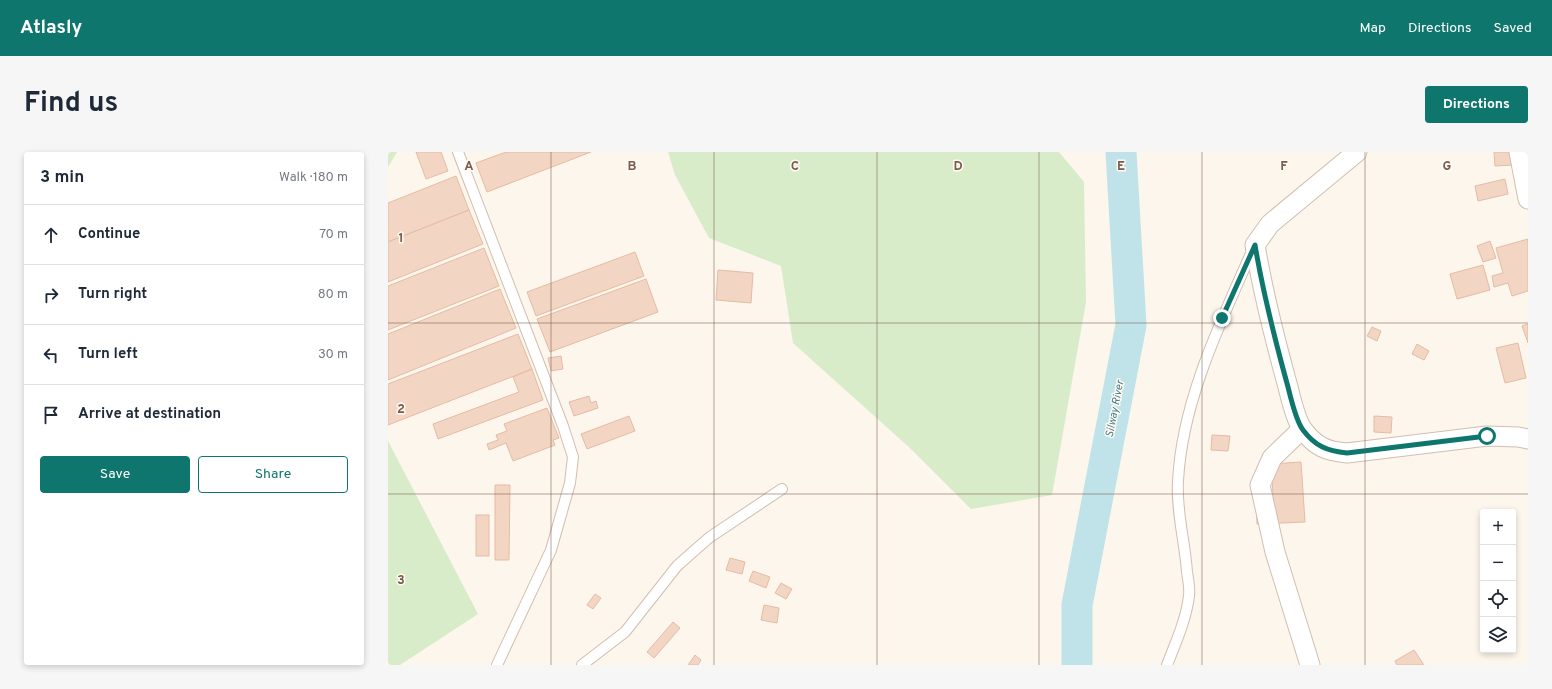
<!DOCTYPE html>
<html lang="en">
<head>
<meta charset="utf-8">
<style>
  body { margin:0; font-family:Overpass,sans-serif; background:#f6f6f7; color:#1f2937 }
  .controls { position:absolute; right:12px; bottom:12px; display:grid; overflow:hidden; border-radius:4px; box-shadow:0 2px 6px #0003 }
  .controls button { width:36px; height:36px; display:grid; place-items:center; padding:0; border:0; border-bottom:1px solid #e0e1e3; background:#fff; color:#1f2937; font:20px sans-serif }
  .stop { position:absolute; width:12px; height:12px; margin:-9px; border:3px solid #0f766e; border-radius:50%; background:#fff }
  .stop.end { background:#0f766e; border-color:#fff; box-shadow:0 1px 4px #0008 }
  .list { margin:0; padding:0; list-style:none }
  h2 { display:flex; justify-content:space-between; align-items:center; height:52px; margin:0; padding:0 16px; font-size:17px }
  h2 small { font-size:13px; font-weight:400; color:#747a83 }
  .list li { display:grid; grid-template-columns:26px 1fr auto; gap:12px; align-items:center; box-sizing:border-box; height:60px; padding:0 16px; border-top:1px solid #e0e1e3 }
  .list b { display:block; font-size:15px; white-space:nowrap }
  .list em { font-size:13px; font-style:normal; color:#747a83 }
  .actions { display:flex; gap:8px; padding:12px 16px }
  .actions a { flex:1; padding:9px 0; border:1px solid #0f766e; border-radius:4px; text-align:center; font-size:14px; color:#0f766e }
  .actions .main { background:#0f766e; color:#fff }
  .icon { flex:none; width:22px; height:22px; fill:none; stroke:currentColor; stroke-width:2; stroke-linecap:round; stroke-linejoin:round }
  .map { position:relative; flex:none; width:1140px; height:513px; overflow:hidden; border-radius:4px }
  header { display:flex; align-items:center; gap:24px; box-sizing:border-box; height:56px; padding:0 20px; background:#0f766e; color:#fff }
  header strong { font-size:19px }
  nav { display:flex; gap:22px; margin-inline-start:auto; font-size:14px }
  .intro { display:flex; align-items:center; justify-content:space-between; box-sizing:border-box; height:96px; padding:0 24px }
  h1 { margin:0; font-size:28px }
  .button { padding:10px 18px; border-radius:4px; background:#0f766e; color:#fff; font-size:14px; font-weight:700 }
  main { display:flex; gap:24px; padding:0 24px }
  aside { flex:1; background:#fff; border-radius:4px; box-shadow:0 2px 6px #0003 }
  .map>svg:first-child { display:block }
</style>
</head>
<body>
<header>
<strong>Atlasly</strong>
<nav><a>Map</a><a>Directions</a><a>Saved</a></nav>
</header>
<div class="intro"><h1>Find us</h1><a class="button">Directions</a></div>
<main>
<aside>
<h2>3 min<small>Walk · 180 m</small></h2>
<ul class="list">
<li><svg class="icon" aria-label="ahead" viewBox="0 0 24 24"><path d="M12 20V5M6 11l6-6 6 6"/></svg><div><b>Continue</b></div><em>70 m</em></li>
<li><svg class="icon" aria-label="right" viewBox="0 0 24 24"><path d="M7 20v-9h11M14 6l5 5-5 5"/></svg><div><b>Turn right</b></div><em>80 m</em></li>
<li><svg class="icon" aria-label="left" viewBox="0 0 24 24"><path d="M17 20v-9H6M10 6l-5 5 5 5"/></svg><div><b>Turn left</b></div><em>30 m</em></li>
<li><svg class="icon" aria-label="arrive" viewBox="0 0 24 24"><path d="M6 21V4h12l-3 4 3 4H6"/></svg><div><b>Arrive at destination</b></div></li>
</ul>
<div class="actions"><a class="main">Save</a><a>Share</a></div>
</aside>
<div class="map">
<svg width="1140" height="513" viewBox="0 0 1140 513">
  <rect width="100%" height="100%" fill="#fdf6ec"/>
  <g fill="#d8ecc9">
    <path d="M0,0H9L0,15Z"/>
    <path d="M280,0H671L696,30L698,150L664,343L583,357L523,297L405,191L393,114L321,86L287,23Z"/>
    <path d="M0,289L90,462L12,513H0Z"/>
  </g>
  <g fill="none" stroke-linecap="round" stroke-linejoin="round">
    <path stroke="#bfe3e8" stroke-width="31" d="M689,513V453L743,173L733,0"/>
  </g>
  <g fill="#f3d5c3" stroke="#e6bba3">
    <path d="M28,0H53L60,19L38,27Z"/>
    <path d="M118,0H203L99,40L88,11Z"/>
    <path d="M1106,0H1124L1125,13L1107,14Z"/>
    <path d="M68,24L81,58L0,90V51Z"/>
    <path d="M1117,27L1120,42L1090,49L1087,34Z"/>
    <path d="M81,58L95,92L0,130V90Z"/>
    <path d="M1140,87V139L1124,144L1120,131L1106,135L1104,124L1115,121L1108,96Z"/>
    <path d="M1102,89L1108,106L1095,110L1089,94Z"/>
    <path d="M96,96L111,134L0,178V134Z"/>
    <path d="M247,100L256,124L148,164L139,140Z"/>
    <path d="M1095,113L1102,138L1069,147L1062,122Z"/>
    <path d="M330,118L365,121L363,151L328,148Z"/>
    <path d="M258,127L270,160L162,200L149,167Z"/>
    <path d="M112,137L128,176L0,228V182Z"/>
    <path d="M1140,172V191L1134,174Z"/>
    <path d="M984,175L993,179L989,189L979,184Z"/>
    <path d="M130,182L144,217L0,273V232Z"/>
    <path d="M1130,191L1138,226L1117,231L1108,196Z"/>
    <path d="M1029,192L1041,199L1036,208L1024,202Z"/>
    <path d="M173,204L175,217L163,219L160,206Z"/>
    <path d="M144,217L155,248L50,287L45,272L131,240L125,225Z"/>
    <path d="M201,244L203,251L208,249L210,256L186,264L181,250Z"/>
    <path d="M159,256L171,286L165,288L167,293L125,309L118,291L101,298L99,292L110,288L108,283L119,279L116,272Z"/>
    <path d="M241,264L247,279L199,297L193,282Z"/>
    <path d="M986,264L1004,265L1003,281L986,280Z"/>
    <path d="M824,283L842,284L840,299L823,298Z"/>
    <path d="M913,310L917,370L869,372L868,344L885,342L883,312Z"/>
    <path d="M107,333H122L121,408H107Z"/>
    <rect x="88" y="363" width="13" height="41"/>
    <path d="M342,406L357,410L354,422L338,418Z"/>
    <path d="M365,419L382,425L378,436L361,429Z"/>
    <path d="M393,431L404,437L398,447L387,441Z"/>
    <path d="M207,442L213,446L205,457L199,453Z"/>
    <path d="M376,453L391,456L389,471L373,468Z"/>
    <path d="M285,470L292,476L266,506L259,500Z"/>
    <path d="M1026,498L1036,513H1009L1007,509Z"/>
    <path d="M307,503L313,508L310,513H300Z"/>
  </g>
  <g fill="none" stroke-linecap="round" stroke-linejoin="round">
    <defs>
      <g id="service">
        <path d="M70,0L175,274L185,305L182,331L163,398L109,513"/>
        <path d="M194,513L237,480L289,414L307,398L322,385L394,337"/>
        <path d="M779,513C788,490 798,468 801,444C802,436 800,427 799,420C797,390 788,359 790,329C794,249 833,169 865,97"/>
      </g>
      <g id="minor">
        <path d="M969,0L882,72L867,93C875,141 887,188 900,235C903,247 908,269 915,278C928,295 938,299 959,301L1099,284L1130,285L1140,287"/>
        <path d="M1131,0L1140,47"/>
        <path d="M914,277L884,306L872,333L887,400L922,513"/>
      </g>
    </defs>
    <use href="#service" stroke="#d1beb0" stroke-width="12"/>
    <use href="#minor" stroke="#d1beb0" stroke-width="21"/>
    <use href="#service" stroke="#fff" stroke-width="10"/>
    <use href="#minor" stroke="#fff" stroke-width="19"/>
  </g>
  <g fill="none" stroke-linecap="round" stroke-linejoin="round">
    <path stroke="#0f766e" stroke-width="5" d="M834,166L867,93C875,141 887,188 900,235C903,247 908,269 915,278C927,294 939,299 959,301L1099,284"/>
  </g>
  <path fill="none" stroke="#7a5c4d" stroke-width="1" stroke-opacity="0.55" d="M163,0V513M326,0V513M489,0V513M651,0V513M814,0V513M977,0V513M0,171H1140M0,342H1140"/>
  <g text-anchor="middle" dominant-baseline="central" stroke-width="3" stroke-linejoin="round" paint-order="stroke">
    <g font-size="11" font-style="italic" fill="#437c86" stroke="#fffaf3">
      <text transform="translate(727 257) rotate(-79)">Silway River</text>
    </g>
  </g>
  <g font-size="13" text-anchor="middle" font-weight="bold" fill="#7a5c4d" stroke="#fffaf3" stroke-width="3" stroke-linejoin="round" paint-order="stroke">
    <text x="81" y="18">A</text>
    <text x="244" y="18">B</text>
    <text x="407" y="18">C</text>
    <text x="570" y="18">D</text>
    <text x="733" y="18">E</text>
    <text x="896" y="18">F</text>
    <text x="1059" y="18">G</text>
    <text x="13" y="90">1</text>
    <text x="13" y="261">2</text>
    <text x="13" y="432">3</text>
  </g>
</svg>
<div class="controls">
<button>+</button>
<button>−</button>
<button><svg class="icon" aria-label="locate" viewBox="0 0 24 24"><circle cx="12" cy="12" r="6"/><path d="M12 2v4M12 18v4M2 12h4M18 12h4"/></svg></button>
<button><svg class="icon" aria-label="layers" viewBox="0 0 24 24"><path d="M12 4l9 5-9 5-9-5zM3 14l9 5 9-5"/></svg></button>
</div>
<div class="stop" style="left:1099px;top:284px"></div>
<div class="stop end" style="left:834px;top:166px"></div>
</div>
</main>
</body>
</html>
